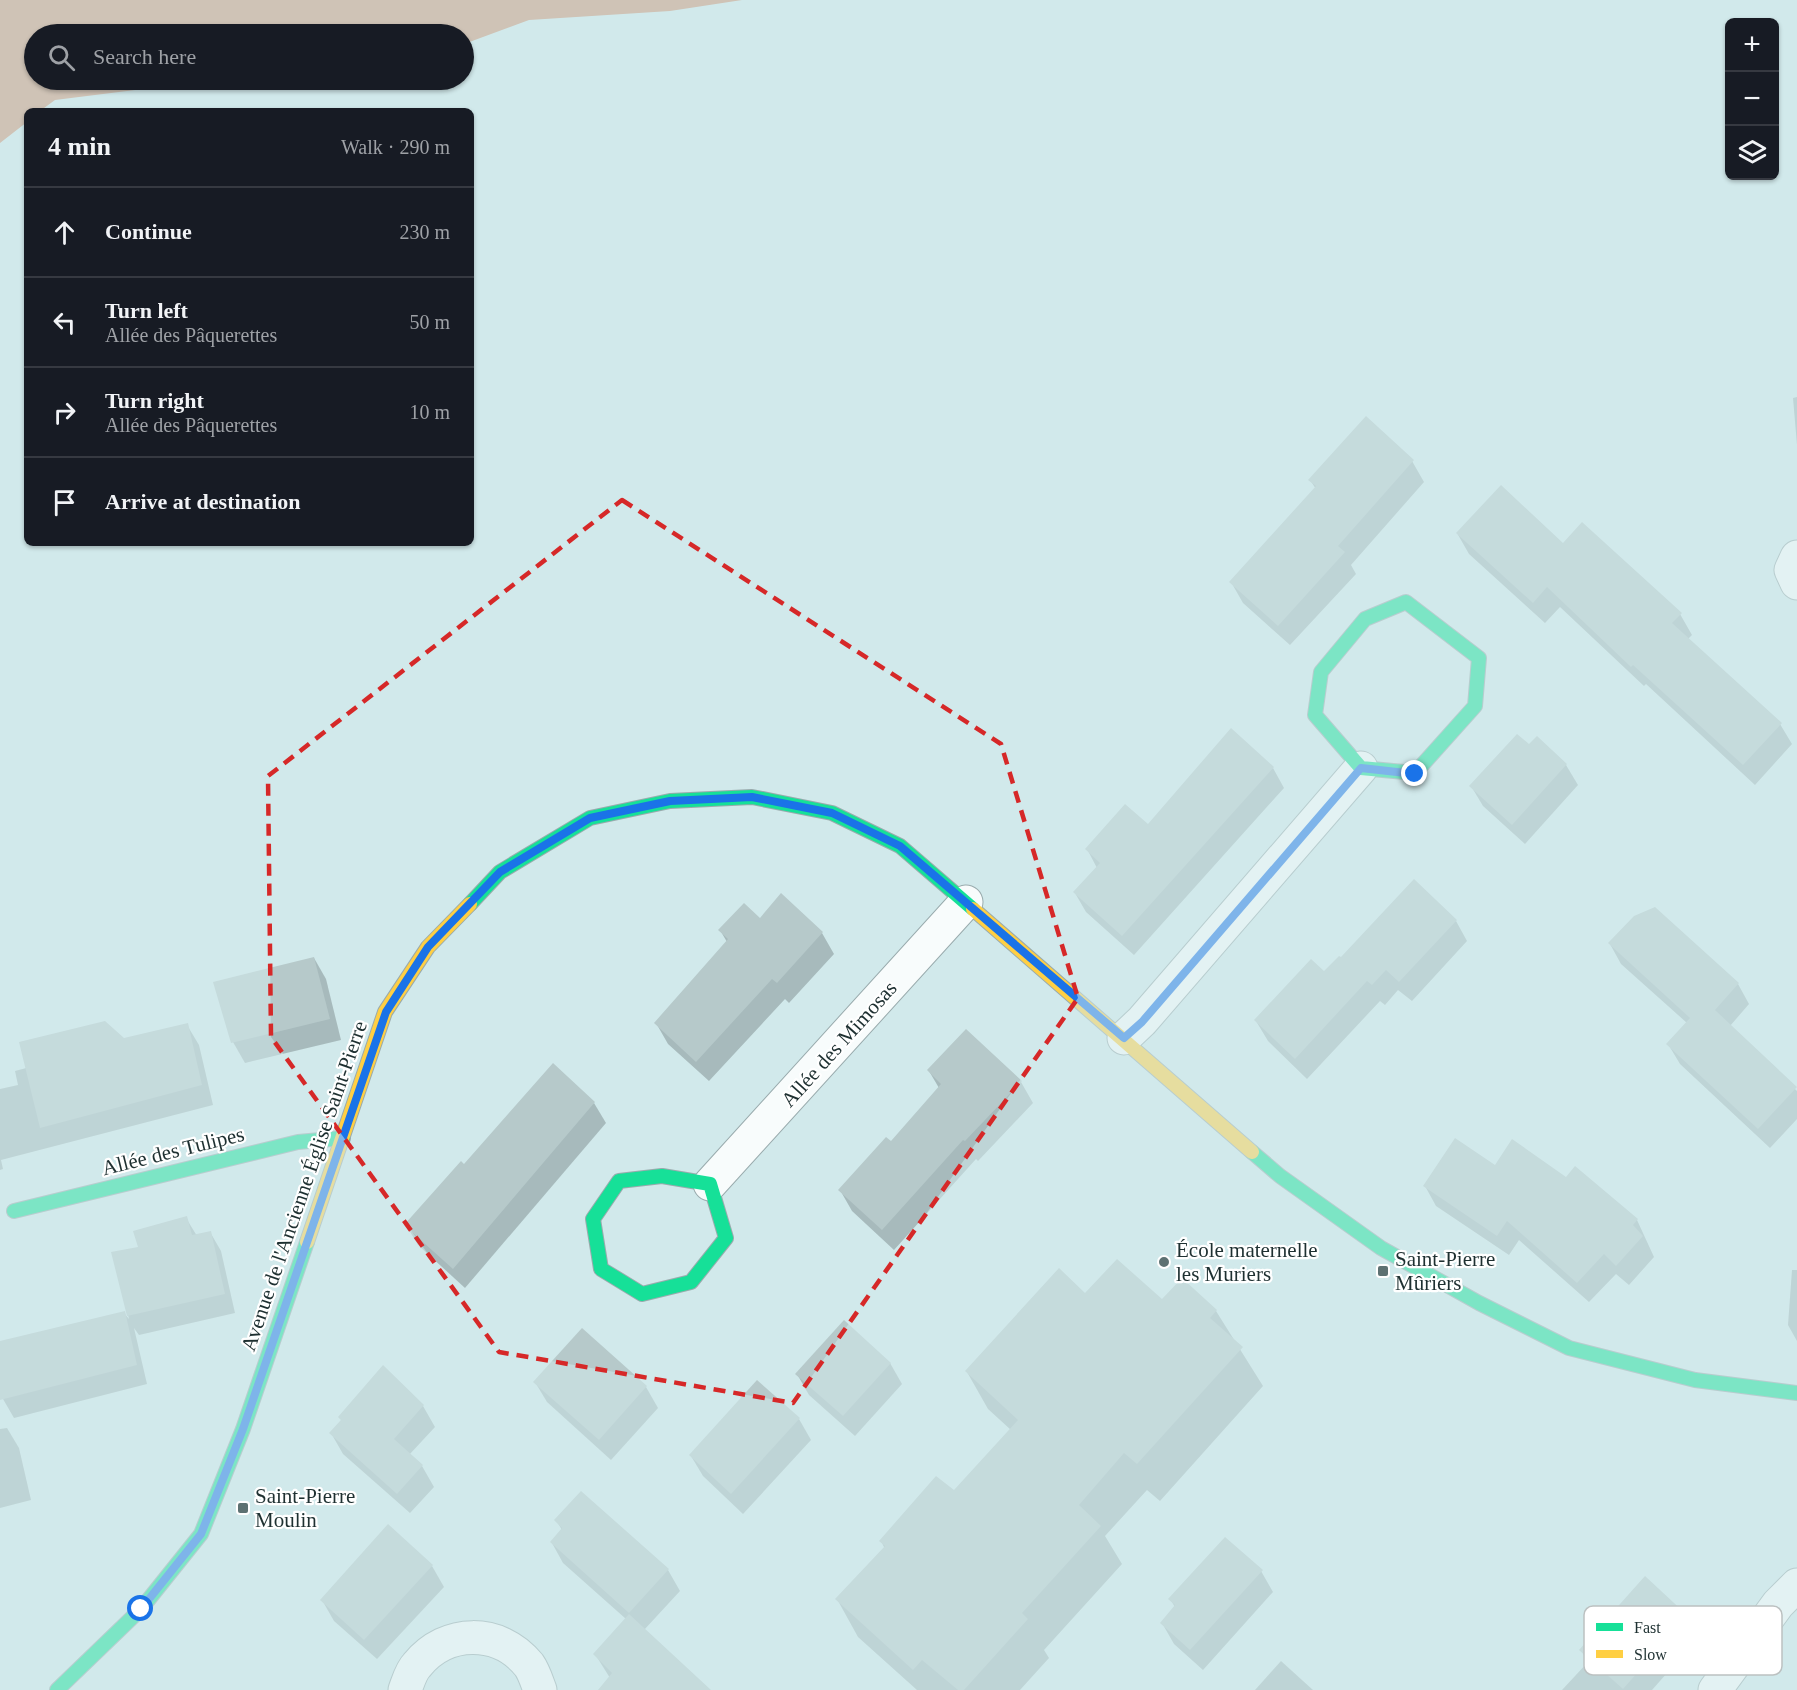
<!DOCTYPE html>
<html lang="en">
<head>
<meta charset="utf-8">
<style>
  body { margin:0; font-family:Georgia,serif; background:#20242c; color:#f1f3f6 }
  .controls { position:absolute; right:18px; top:18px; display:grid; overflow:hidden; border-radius:9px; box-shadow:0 2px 4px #0004 }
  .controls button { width:54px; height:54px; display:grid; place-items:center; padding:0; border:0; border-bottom:2px solid #363941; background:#171b24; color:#f1f3f6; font:30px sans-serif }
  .stop { position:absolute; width:18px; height:18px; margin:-14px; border:4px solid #1a73e8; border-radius:50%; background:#fff }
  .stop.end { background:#1a73e8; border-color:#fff; box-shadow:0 2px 6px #0008 }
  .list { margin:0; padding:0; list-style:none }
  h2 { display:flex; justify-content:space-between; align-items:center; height:78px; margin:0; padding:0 24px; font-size:26px }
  h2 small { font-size:20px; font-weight:400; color:#9ea1a6 }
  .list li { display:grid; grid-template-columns:39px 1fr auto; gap:18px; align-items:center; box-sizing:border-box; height:90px; padding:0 24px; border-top:2px solid #363941 }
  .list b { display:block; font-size:22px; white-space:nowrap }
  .list p { margin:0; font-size:20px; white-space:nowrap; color:#9ea1a6 }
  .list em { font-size:20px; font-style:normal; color:#9ea1a6 }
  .icon { flex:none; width:33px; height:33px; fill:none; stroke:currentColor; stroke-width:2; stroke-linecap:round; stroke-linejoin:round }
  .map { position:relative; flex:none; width:1797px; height:1690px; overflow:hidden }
  .search { position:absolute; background:#171b24; box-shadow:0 2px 4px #0004; left:24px; top:24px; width:450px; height:66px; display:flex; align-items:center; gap:15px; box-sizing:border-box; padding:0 21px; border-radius:33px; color:#9ea1a6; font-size:22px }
  .panel { position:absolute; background:#171b24; box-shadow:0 2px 4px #0004; left:24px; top:108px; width:450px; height:438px; border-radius:9px }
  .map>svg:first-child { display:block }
</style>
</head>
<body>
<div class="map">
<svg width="1797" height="1690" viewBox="0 0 1797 1690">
  <rect width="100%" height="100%" fill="#d1e9eb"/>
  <path fill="#cc9475" d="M0,0H742L670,11L529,20L464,44V34H34V80H215L55,100L40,111H27V122L0,143Z"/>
  <g fill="#0003">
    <path d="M1797,397V445L1793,398Z"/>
    <path d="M1412,461L1424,482L1351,565L1356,574L1290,645L1243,603L1231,582L1316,489L1310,480Z"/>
    <path d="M1457,533L1563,545L1680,614L1692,635L1688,639L1780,724L1792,744L1755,785L1646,684L1644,686L1560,607L1545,623L1469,554Z"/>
    <path d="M1529,746L1566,765L1578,785L1525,844L1483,806L1471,786Z"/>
    <path d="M1273,768L1284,788L1134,955L1086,912L1075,893L1097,868L1087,849L1148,827Z"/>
    <path d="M760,920L822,933L834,954L789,1003L785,999L709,1081L668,1044L656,1023L727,942L720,930Z"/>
    <path d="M1456,921L1467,941L1412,1001L1398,990L1385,1005L1380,1001L1307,1079L1268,1041L1256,1021L1324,973Z"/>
    <path d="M1610,944L1738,984L1749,1004L1730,1026L1797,1091V1119L1770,1148L1680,1064L1668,1044L1687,1023L1621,964Z"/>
    <path d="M314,958L326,979L341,1040L245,1063L233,1042Z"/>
    <path d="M187,1025L199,1045L213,1105L1,1160L3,1169L0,1170V1089L18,1085L15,1071Z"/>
    <path d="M929,1071L1021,1082L1033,1103L978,1161L976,1159L894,1250L852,1211L840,1190L891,1144L939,1088Z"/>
    <path d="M594,1103L606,1123L465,1288L418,1245L406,1225L464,1166Z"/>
    <path d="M1495,1167L1566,1179L1637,1220L1654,1257L1629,1285L1616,1274L1589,1302L1519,1240L1509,1255L1436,1206L1425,1186Z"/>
    <path d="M186,1218L197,1236L210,1232L221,1251L235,1313L139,1335L134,1328L147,1384L14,1418L3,1399L0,1386V1343L124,1313L129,1319L113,1254L140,1248Z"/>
    <path d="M1792,1270H1797V1341L1788,1325Z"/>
    <path d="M1085,1295L1163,1302L1216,1311L1263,1386L1160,1501L1147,1490L1105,1536L1122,1564L1044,1650L1049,1658L1020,1690H917L858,1637L837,1599L885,1549L881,1541L954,1492L1011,1430L988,1409L967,1372Z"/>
    <path d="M890,1363L902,1384L855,1436L809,1395L797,1374Z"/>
    <path d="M383,1368L423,1406L435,1427L409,1455L422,1466L434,1487L410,1513L343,1454L331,1433Z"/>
    <path d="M535,1382L646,1387L658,1408L611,1460L547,1402Z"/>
    <path d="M799,1419L811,1440L743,1514L703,1476L691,1456Z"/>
    <path d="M7,1428L19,1448L31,1500L0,1508V1429Z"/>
    <path d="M581,1493L668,1570L680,1591L644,1630L706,1690H613L610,1678L595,1654L626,1619L563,1563L552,1543L562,1530L556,1520Z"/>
    <path d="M432,1566L444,1587L377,1659L334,1621L322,1600Z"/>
    <path d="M1261,1571L1273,1592L1203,1670L1174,1644L1162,1623L1175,1607L1170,1599Z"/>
    <path d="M1687,1617L1698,1638L1652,1690H1562L1588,1662L1581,1650Z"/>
    <path d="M1281,1661L1313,1690H1255Z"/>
  </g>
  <g fill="#b6c9ca">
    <path d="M1366,416L1414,460L1338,546L1345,552L1278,626L1229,582L1316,486L1308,480Z"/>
    <path d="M1501,485L1563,543L1582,522L1682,613L1672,623L1782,723L1743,765L1633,665L1631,667L1547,587L1533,603L1456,533Z"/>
    <path d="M1231,728L1274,767L1122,936L1073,892L1100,863L1085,849L1125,804L1148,824Z"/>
    <path d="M1517,734L1529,744L1537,736L1567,764L1512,825L1469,786Z"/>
    <path d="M1414,879L1457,920L1399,982L1386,970L1372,985L1367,981L1295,1059L1254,1020L1311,959L1324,971L1339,956L1341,957Z"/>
    <path d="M781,893L823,932L777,983L772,979L696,1062L654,1023L728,939L718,930L744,903L760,918Z"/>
    <path d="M1655,907L1739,983L1715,1010L1797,1087L1758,1129L1666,1044L1690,1018L1608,943L1634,916Z"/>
    <path d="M314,957L330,1019L231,1043L213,982Z"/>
    <path d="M105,1021L124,1038L188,1023L202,1085L40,1128L19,1042Z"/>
    <path d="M966,1029L1022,1081L965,1141L963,1140L882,1230L838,1190L886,1137L891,1141L941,1084L927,1070Z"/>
    <path d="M553,1063L595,1102L453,1269L404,1225L461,1161L464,1164Z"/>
    <path d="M1455,1138L1495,1165L1512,1139L1566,1177L1575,1166L1638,1219L1633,1225L1643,1236L1616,1266L1604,1254L1577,1283L1507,1221L1497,1236L1423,1186Z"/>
    <path d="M187,1216L192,1235L211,1231L225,1294L127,1316L111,1252L138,1247L133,1231Z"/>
    <path d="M1117,1259L1162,1299L1182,1278L1217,1310L1210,1318L1243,1347L1137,1464L1124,1453L1079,1505L1101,1526L1022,1613L1028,1619L964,1690H958L922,1660L913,1670L835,1599L885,1546L879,1541L936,1476L954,1490L1018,1420L965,1371L1059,1268L1085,1293Z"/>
    <path d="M125,1311L137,1365L0,1400V1341Z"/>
    <path d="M844,1320L891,1363L843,1416L795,1374Z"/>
    <path d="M582,1328L647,1386L599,1440L533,1382Z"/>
    <path d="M383,1365L424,1405L394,1439L423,1465L397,1494L329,1433L341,1420L338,1417Z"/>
    <path d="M757,1380L800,1418L731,1494L689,1455Z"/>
    <path d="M581,1491L669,1569L629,1613L550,1542L562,1528L554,1520Z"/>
    <path d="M388,1524L433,1565L364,1640L320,1600Z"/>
    <path d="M1225,1537L1263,1570L1190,1650L1160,1623L1175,1605L1168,1599Z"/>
    <path d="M1645,1576L1688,1616L1623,1689L1579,1650Z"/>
    <path d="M629,1614L711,1690H598L612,1673L593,1654Z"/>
  </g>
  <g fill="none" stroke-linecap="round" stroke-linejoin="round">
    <defs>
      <g id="street">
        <path d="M1797,557L1791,570L1797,583"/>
        <path d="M1124,1038L1142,1021L1361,768"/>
        <path d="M710,1184L966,902"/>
        <path d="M405,1690C408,1682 411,1671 417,1665C446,1629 499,1628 529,1665C534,1672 537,1682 540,1690"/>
        <path d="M1715,1690L1778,1604L1797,1585"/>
      </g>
      <g id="fast">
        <path d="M1406,602L1479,658L1475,706L1415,773L1361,768L1315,715L1321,672L1365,619Z"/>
        <path d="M470,904L500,872L590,818L670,801L752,797L832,813L900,846L973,909"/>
        <path d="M1252,1152L1280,1176L1381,1248L1479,1303L1569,1348L1695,1380L1797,1393"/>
        <path d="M662,1176L710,1184L726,1238L691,1282L642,1294L601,1269L593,1219L619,1181Z"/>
        <path d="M14,1211L298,1142L343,1138"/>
        <path d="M57,1690L141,1609L201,1534L243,1429L307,1242"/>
      </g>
      <g id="slow">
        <path d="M973,909L1252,1152"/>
        <path d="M307,1242L385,1012L428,947L470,904"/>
      </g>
    </defs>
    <use href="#street" stroke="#99abad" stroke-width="35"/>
    <use href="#fast" stroke="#99abad" stroke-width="16"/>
    <use href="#slow" stroke="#99abad" stroke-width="16"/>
    <use href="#street" stroke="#f8fcfc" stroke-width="33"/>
    <use href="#fast" stroke="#16e098" stroke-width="14"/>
    <use href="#slow" stroke="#ffcf43" stroke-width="14"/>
  </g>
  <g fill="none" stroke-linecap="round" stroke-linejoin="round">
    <path stroke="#1a73e8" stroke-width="8" d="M141,1609L201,1534L243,1429L386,1012L428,947L500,872L590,818L670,801L752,797L832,813L900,846L1124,1038L1142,1022L1361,768L1415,774"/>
  </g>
  <path d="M0 0H1797V1690H0ZM622,500L1001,744L1078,998L793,1403L499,1352L271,1037L268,776Z" fill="#d1e9eb" fill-opacity=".55" fill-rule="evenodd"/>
  <path fill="none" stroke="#d62828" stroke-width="4.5" stroke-dasharray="12 8" stroke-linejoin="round" d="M622,500L1001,744L1078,998L793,1403L499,1352L271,1037L268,776Z"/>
  <g fill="#5d7172" stroke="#fff" stroke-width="2">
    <circle cx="1164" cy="1262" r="6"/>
    <rect x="1377" y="1265" width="12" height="12" rx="3"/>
    <rect x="237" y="1502" width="12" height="12" rx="3"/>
  </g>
  <g text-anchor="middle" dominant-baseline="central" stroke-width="4.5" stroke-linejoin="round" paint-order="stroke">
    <g font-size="21" fill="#1e3031" stroke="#fff">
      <text transform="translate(839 1044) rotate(-48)">Allée des Mimosas</text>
      <text transform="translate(173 1151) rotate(-14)">Allée des Tulipes</text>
      <text transform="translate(304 1186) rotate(-71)">Avenue de l'Ancienne Église Saint-Pierre</text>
    </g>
    <g font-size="21" fill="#1e3031" stroke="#fff" text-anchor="start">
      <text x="1176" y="1250">École maternelle<tspan x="1176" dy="24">les Muriers</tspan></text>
      <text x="1395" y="1259">Saint-Pierre<tspan x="1395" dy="24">Mûriers</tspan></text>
      <text x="255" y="1496">Saint-Pierre<tspan x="255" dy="24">Moulin</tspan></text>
    </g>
  </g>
  <rect x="1584" y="1606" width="198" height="69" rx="9" fill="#fff" stroke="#bcc1c1" stroke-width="1.5"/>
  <rect x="1596" y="1623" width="27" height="8" fill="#16e098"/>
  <rect x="1596" y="1650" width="27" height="8" fill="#ffcf43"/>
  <g font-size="16" fill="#1e3031">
    <text x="1634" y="1633">Fast</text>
    <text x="1634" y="1660">Slow</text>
  </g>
</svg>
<div class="controls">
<button>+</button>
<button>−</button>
<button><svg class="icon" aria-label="layers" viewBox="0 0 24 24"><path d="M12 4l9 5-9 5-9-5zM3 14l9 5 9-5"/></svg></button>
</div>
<div class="stop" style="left:141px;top:1609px"></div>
<div class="stop end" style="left:1415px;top:774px"></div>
<div class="search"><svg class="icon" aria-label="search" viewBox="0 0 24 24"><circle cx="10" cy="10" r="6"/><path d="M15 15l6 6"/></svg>Search here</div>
<section class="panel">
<h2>4 min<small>Walk · 290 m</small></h2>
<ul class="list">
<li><svg class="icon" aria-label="ahead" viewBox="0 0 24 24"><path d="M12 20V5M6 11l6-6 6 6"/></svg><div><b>Continue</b></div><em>230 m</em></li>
<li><svg class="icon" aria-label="left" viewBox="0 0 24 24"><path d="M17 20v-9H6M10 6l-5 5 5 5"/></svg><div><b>Turn left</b><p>Allée des Pâquerettes</p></div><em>50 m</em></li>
<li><svg class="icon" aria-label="right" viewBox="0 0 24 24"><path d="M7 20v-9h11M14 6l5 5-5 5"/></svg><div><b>Turn right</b><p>Allée des Pâquerettes</p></div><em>10 m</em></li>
<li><svg class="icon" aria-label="arrive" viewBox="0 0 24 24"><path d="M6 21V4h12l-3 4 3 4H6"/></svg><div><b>Arrive at destination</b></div></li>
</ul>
</section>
</div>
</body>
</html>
